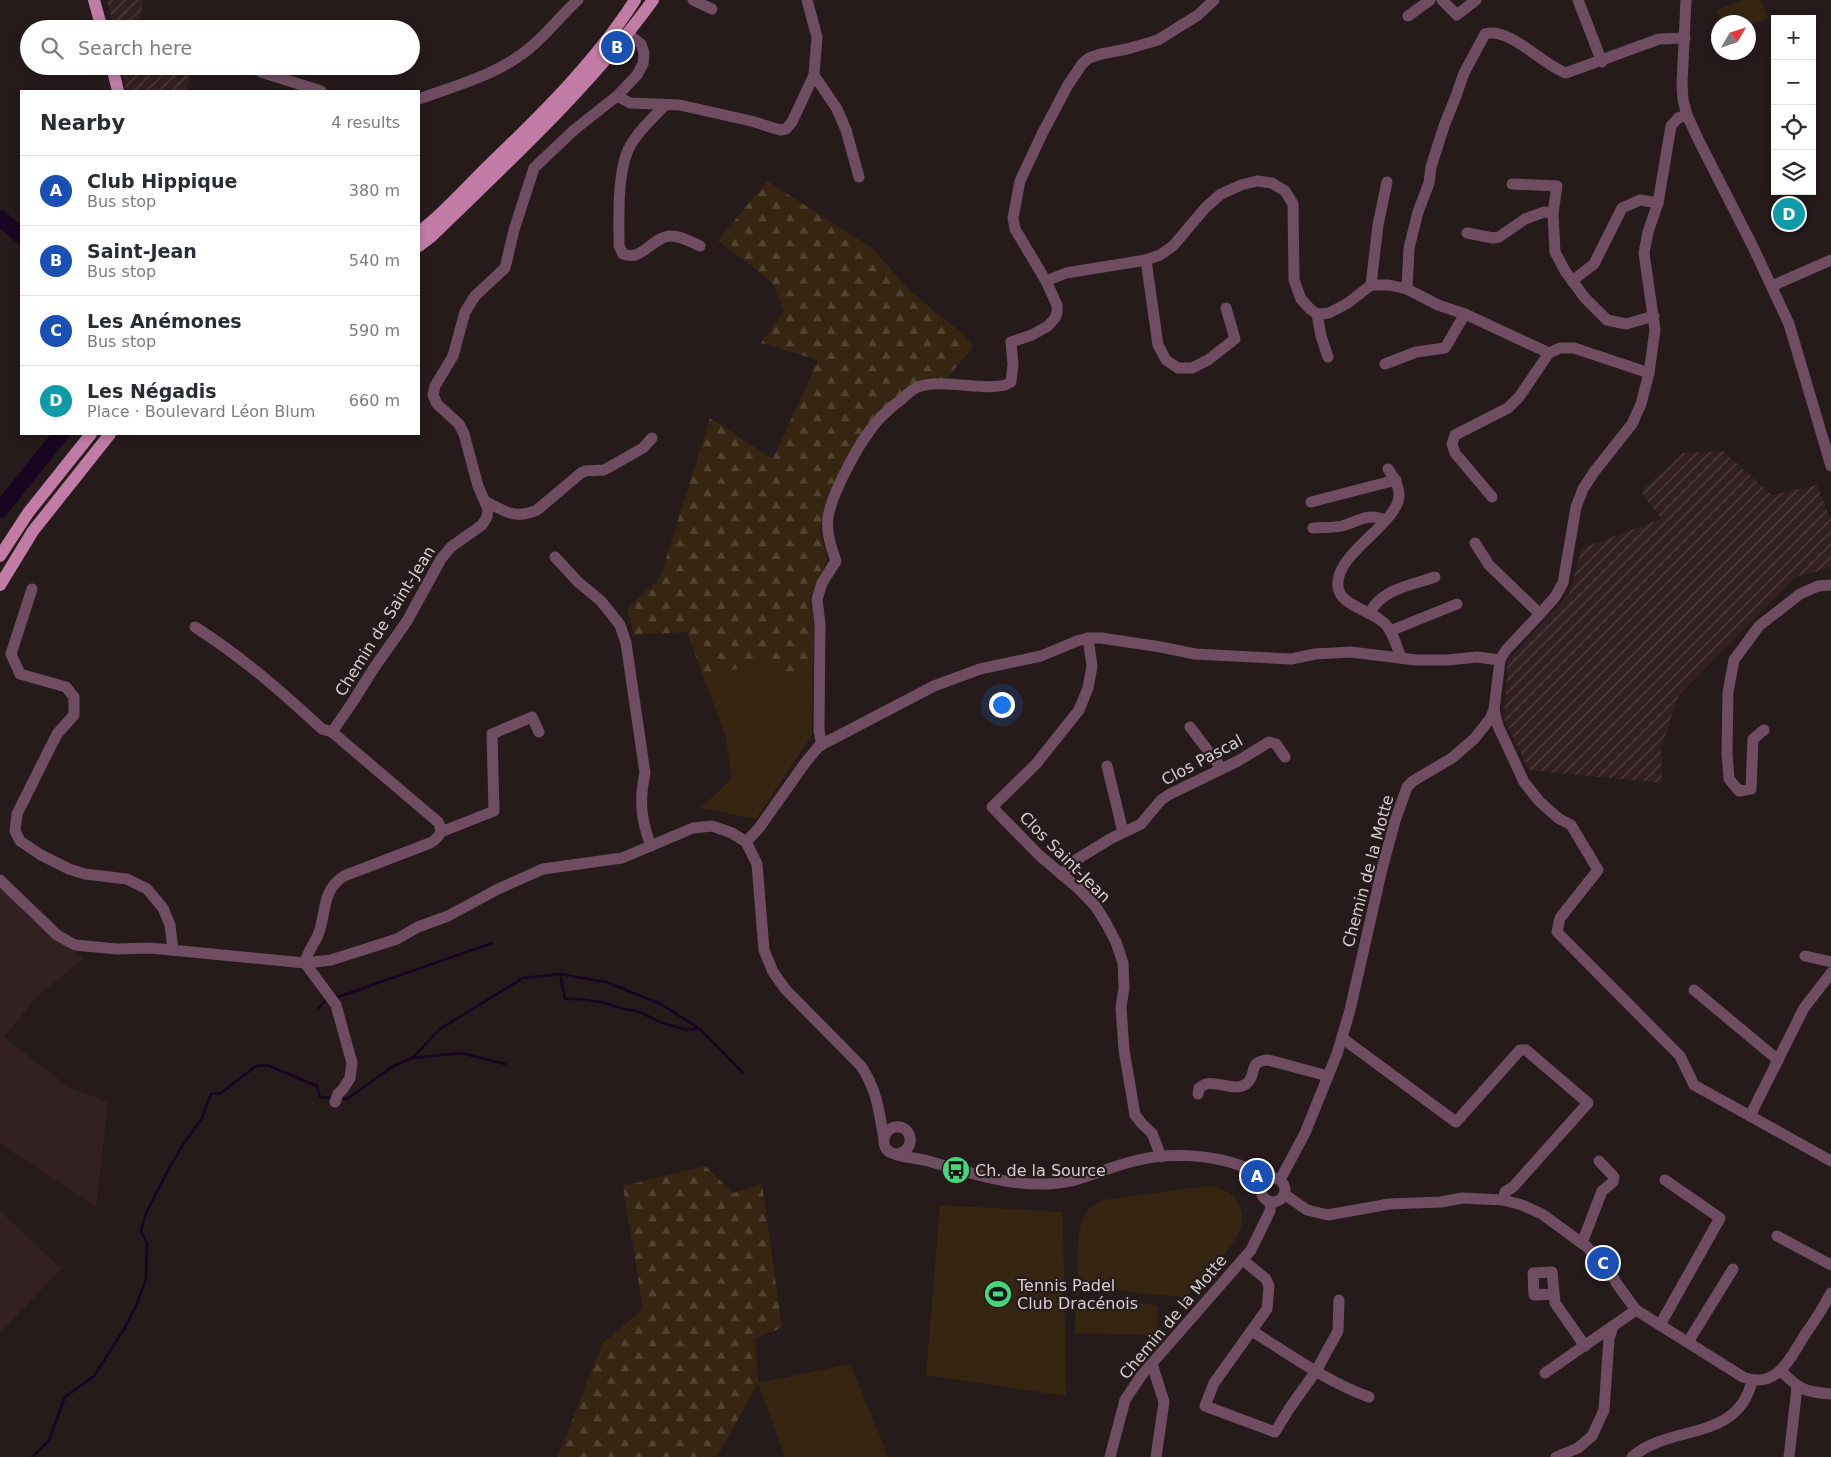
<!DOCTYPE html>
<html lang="en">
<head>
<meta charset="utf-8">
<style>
  body { margin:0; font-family:"DejaVu Sans",sans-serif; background:#f2f2f3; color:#2b2b33 }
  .controls { position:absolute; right:15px; top:15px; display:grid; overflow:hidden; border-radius:0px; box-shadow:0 2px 8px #0003 }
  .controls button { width:45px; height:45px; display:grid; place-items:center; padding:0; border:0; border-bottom:1px solid #e1e1e2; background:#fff; color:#2b2b33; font:25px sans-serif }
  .compass { position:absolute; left:1711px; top:15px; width:45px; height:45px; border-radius:50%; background:#fff; box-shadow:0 2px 8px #0003; rotate:51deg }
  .you { position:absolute; left:1001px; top:704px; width:18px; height:18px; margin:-12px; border:4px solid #fff; border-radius:50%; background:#1a73e8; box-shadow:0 0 0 8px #1a73e833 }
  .badge { display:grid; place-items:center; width:32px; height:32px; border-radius:50%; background:#111827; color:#fff; font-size:16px; font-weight:700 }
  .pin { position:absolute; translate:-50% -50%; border:2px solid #fff; box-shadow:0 1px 5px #0006 }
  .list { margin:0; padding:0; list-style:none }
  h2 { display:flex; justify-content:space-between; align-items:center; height:65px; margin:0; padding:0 20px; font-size:21px }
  h2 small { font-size:16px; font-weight:400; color:#7c7c81 }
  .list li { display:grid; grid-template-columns:32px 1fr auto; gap:15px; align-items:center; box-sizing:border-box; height:70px; padding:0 20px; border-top:1px solid #e1e1e2 }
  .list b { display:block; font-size:19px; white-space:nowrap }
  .list p { margin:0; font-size:16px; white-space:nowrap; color:#7c7c81 }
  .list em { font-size:16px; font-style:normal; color:#7c7c81 }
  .icon { flex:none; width:28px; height:28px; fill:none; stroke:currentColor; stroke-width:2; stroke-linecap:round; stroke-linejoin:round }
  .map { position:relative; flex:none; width:1831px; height:1457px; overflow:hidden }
  .search { position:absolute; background:#fff; box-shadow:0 2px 8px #0003; left:20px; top:20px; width:400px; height:55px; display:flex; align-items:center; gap:12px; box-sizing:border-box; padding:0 18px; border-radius:28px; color:#7c7c81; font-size:19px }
  .panel { position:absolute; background:#fff; box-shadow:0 2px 8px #0003; left:20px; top:90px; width:400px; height:345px; border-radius:0px }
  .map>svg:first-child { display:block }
</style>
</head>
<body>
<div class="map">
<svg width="1831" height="1457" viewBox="0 0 1831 1457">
  <defs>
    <pattern id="industrial-furrows" width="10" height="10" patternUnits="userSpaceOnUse" patternTransform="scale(1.25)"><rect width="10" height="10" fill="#332022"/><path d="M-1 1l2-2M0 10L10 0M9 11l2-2" fill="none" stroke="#503f41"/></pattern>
    <pattern id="forest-firs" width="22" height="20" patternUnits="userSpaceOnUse" patternTransform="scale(1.25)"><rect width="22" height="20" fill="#362511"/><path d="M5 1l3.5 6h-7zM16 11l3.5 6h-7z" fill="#524433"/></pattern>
  </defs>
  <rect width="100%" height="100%" fill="#261a1b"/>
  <g fill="#332022">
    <path d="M0,885L23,912L83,959L35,998L4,1037L70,1088L108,1102L96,1207L0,1144Z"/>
    <path d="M0,1211L61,1269L0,1333Z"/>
  </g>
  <g fill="url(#industrial-furrows)">
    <path d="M107,0H143L139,29H114Z"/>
    <path d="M122,66H194L185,91H126Z"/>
    <path d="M1723,451L1772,495L1817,485L1831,520V568L1795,577L1679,695L1661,748L1662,783L1529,770L1504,719L1508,660L1569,594L1582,548L1661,519L1641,491L1683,453Z"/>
  </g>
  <g fill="#362511">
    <path d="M1744,0H1761L1768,18L1749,25L1748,22H1721L1716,10Z"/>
    <path d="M814,657L812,735L756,819L701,808L732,778L725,734L704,679L766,660Z"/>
    <path d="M1206,1186C1219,1187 1232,1191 1238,1203C1241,1209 1243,1215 1242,1222C1241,1242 1201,1281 1188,1296L1183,1299L1178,1296L1156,1295L1088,1286L1077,1277C1078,1258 1075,1222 1090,1208C1094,1204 1100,1202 1104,1200Z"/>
    <path d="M940,1205L1063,1212L1066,1396L926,1375Z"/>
    <path d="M1076,1298L1158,1305L1157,1335L1075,1333Z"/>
    <path d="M850,1364L884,1446L887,1457H785L758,1383Z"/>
  </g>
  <g fill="url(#forest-firs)">
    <path d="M767,181L872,248L912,293L963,334L973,347L946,379L913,385L863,434L829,493L820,531L828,561L821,572L810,597L814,625V657L790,682L766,660L704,679L687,632L634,635L627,609L660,578L710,418L773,459L818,360L761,343L784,311L773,284L752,266L718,241Z"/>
    <path d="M705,1166L733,1193L762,1184L782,1328L755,1338L758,1383L717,1457H558L602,1344L643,1309L623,1186Z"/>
  </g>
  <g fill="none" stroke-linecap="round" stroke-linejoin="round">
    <g stroke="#180520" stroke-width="2.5">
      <path d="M560,974L565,999H579L601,1002L620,1008L640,1012L662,1023L684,1029H698"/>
      <path d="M335,998L492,943"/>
      <path d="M318,1008L327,1000"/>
      <path d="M412,1058L440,1029L523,978L560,974L606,982L661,1004L700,1029L743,1073"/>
      <path d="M340,1098L347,1099L392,1067L412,1058L461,1053L505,1064"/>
      <path d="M32,1457L49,1440L65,1397L94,1376L124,1329L136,1306L146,1279L147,1243L141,1231L146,1213L167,1172L184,1143L201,1120L211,1094L221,1093L256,1066L267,1065L317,1086L320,1097L332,1098"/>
    </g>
    <g stroke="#180520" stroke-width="16">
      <path d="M0,218L21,236"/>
      <path d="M0,510L61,434"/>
    </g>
    <g stroke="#6f4d61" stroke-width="11">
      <path d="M693,0L712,9"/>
      <path d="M807,0L817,37L814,75L837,109L846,130L859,177"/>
      <path d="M1442,0L1457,15L1476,0"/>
      <path d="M1578,0L1602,62"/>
      <path d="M1686,0L1682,84L1683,100L1687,115L1698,139L1754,249L1789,324L1831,466"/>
      <path d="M1408,16L1430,0"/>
      <path d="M250,66L261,72L321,91"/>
      <path d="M617,96L630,103L680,105L702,110L751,121L780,130L786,129L792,122L814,75"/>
      <path d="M419,99C457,85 500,74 531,47C548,33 561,15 578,0"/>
      <path d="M665,105C652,119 636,133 628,150C617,175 619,219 619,246L623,254C641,262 652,238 669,236C680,235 691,242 700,246"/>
      <path d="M1512,184L1557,186L1553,213L1555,252L1565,271L1585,298L1607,320L1626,324L1654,316"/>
      <path d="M1467,233L1493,238L1499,237L1525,219L1544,212L1553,213"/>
      <path d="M1146,260L1158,345L1166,360L1178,368H1192L1208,360L1235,339L1226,308"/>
      <path d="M1046,281L1066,273L1146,260L1160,255L1173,246L1206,207L1221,194L1241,185L1257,181L1272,183L1285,191L1293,204L1294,280L1301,299L1310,309L1317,314L1329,313L1348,303L1371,285H1389L1407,289L1438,305L1465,314L1549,353L1560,348H1574L1649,373"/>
      <path d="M1572,281L1594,264L1622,208L1640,200L1658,203"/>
      <path d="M1371,285L1378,225L1387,182"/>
      <path d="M1772,286L1831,260"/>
      <path d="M1407,289L1409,248L1418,212L1429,183L1431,167L1444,126L1456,96L1464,73L1485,34C1509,26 1544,66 1566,73L1659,39L1685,38"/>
      <path d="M1317,314L1321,336L1328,357"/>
      <path d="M1385,364L1416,352L1445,348L1465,314"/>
      <path d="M1388,469C1394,477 1400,487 1399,497C1396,522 1347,548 1339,576C1330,607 1373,608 1387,626C1394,635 1397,647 1401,658"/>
      <path d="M1492,497L1455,453L1452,444L1455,435L1508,408L1519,397L1549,353"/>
      <path d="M485,501C504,511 515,520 537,510L581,473L585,471L604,470L643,448L652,438"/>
      <path d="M1311,502L1396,480"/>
      <path d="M1313,528C1322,527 1333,528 1342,526C1357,522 1369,512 1384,520"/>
      <path d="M1475,543L1489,565L1540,614"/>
      <path d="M555,557L578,582L601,601L620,625L626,643L645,773C639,800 641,820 651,846"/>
      <path d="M32,589L11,654L20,674L66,687L74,697V715L57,734L17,814L15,831L20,841L41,855L69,869L85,874L127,879L147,889L163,908L170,925L173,950"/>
      <path d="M1370,613C1381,589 1412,585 1435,577"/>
      <path d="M195,627C242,657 281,691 322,729L332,732"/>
      <path d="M1390,631L1457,604"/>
      <path d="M1088,638L1092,666L1088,688L1079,710L1036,764L992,807L1039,855L1079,889L1096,907L1106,923L1116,942L1123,963L1124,988L1121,1007L1124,1050L1135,1115L1143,1125L1152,1133L1161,1157"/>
      <path d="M1494,710L1498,726L1524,782L1539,801L1558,818L1571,825L1598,870L1560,918L1557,932L1680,1056L1694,1085L1750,1116"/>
      <path d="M1190,727L1222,769"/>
      <path d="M1764,730L1753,739L1751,789L1739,791L1729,779L1727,753L1728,692L1734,660L1759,626L1800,594L1818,586L1831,585"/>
      <path d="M822,745L819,731L820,624L817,599L822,583L836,561C831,547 826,532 828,517C833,490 862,436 882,416C888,410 895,404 902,399C907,394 913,388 921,386C944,378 996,394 1011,382L1013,364L1011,342L1032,335L1048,326L1055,318L1057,313V305L1046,281L1015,229L1013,218L1020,181L1043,132L1068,85L1082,64L1089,58L1101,54L1127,49L1158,40L1198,15L1214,0"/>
      <path d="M1107,766L1123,832"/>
      <path d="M441,832L494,811L492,734L532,717L539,732"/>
      <path d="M746,842L759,828L805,763L819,746L934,686L980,669L1041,656L1077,641L1088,638H1101L1161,647L1195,654L1291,659L1315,654L1351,652L1416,660H1448L1477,657L1500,660"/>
      <path d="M1062,875L1071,863L1110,839L1141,824L1161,800L1170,794L1238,761L1269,742L1276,744L1285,757"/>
      <path d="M0,880L57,935L75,945L117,949L150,948L305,963L331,960L397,939L418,927L448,916L498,889L543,869L622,858L693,828L712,826L732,833L746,842L757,864L764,950L773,972L786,990L861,1066C877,1090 879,1111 884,1139"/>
      <path d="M1805,956L1831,962"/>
      <path d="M305,963C307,952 314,944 318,935C327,912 321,891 344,876L430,843C439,838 444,831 438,822L332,732L352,703L374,668L407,621L441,559L451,547L482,525L487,517L488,509L478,486L464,434L459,424L437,404L433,395L435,386L453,356L465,312L475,296L505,268L514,230L534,168L574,130L617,96L637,75L643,64L644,53L641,44L628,34"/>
      <path d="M305,963L336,1005L352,1063L350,1078L343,1089L338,1094L335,1102"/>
      <path d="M1831,973L1804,1008L1750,1116L1831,1161"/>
      <path d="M1694,990L1778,1060"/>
      <path d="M1342,1038L1456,1122L1520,1050H1526L1588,1103L1513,1187L1505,1192L1503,1200"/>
      <path d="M1198,1094L1199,1088C1202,1086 1204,1085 1206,1084C1218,1081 1235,1092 1246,1084C1258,1075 1247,1061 1268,1060L1328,1076"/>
      <path d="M896,1154C917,1152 913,1124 895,1127C891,1128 888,1130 886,1133C883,1139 883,1146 888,1151C896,1157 918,1158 928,1161C965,1171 1004,1185 1043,1184C1079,1184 1101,1169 1134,1161C1167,1152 1210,1154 1242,1166C1251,1169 1257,1176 1265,1180"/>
      <circle cx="1273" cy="1190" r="12"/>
      <path d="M1280,1180L1305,1133L1337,1054L1350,1010L1382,869L1395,821L1407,787L1413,781L1452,758L1474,739L1490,719L1494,710L1500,660L1506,650L1540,614L1555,597L1563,583L1576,507L1583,489L1594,472L1632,424L1641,404L1649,373L1655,330L1644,253L1648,232L1658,203L1671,126L1678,118L1687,115"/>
      <path d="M1284,1194L1307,1210L1328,1215L1389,1204L1441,1202L1462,1198L1503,1200L1522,1205L1542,1214L1587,1247L1610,1272L1617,1284L1636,1310L1743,1377C1776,1390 1790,1359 1804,1336C1814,1322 1823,1308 1831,1293"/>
      <path d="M1777,1236L1831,1265"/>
      <path d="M1582,1243L1602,1191L1613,1182L1614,1177L1599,1161"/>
      <path d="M1243,1260L1266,1279L1269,1286L1267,1309L1214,1383L1205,1406L1275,1432L1289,1409L1316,1371L1338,1331L1339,1300"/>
      <path d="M1554,1294L1534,1295L1533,1273L1552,1272L1555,1303L1585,1346"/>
      <path d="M1660,1325L1720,1218L1665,1180"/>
      <path d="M1252,1331C1289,1354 1327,1382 1369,1397"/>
      <path d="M1688,1342L1733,1269"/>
      <path d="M1152,1364L1164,1402L1156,1457"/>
      <path d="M1781,1371C1800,1390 1805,1392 1831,1394"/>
      <path d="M1545,1373L1636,1310"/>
      <path d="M1110,1457L1125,1400L1141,1376L1251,1250L1270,1211L1271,1202"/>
      <path d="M1556,1457L1578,1448L1592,1436L1604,1410L1609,1339L1613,1326"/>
      <path d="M1632,1457C1671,1423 1737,1443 1752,1381"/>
      <path d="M1789,1457L1797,1387"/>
    </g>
    <g stroke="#c17ca5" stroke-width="12">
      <path d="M94,0L102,29"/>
      <path d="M112,66L118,91"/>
      <path d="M419,232C442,215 462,192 483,171C537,119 594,64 635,0"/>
      <path d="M419,246L432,236C509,161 590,87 653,0"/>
      <path d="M0,556L28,513L91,434"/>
      <path d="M0,585L33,531L110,434"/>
    </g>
  </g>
  <defs>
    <symbol id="bus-disc" viewBox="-11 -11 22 22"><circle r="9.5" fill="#45d77a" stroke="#261a1b"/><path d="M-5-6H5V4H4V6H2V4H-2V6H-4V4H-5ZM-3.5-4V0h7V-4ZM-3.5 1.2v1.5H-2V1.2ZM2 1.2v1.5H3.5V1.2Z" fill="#111"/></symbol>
    <symbol id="stadium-disc" viewBox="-11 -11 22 22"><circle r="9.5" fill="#45d77a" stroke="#261a1b"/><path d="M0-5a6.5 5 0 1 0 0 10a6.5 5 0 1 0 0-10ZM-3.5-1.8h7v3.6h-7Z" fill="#111"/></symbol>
  </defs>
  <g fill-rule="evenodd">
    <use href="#bus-disc" x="940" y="1154" width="32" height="32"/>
    <use href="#stadium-disc" x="982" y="1278" width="32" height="32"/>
  </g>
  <g text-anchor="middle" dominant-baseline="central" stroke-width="4.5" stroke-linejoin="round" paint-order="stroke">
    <g font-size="16" fill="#d8cfd0" stroke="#261a1b">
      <text transform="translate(385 621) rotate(-58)">Chemin de Saint-Jean</text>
      <text transform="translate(1202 760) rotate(-28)">Clos Pascal</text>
      <text transform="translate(1065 857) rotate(45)">Clos Saint-Jean</text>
      <text transform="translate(1368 871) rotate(-75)">Chemin de la Motte</text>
      <text transform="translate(1173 1317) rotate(-50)">Chemin de la Motte</text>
    </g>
    <g font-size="16" fill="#d8cfd0" stroke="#261a1b" text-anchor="start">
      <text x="975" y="1170">Ch. de la Source</text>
      <text x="1017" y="1285">Tennis Padel<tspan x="1017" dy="18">Club Dracénois</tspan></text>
    </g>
  </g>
</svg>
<div class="controls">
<button>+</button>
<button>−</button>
<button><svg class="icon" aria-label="locate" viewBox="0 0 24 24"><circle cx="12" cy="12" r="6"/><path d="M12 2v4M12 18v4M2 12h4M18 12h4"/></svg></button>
<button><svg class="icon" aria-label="layers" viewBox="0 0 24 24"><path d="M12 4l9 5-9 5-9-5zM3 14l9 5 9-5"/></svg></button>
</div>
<svg class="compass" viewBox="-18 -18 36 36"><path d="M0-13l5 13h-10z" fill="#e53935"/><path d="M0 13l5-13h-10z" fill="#7c7c81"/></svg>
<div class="you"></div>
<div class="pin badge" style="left:1257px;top:1176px;background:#1a4fb4">A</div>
<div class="pin badge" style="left:617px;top:47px;background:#1a4fb4">B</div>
<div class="pin badge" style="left:1603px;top:1263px;background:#1a4fb4">C</div>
<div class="pin badge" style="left:1789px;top:214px;background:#0f9aa8">D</div>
<div class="search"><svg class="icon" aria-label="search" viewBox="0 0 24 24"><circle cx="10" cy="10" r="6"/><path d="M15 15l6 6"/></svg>Search here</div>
<section class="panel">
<h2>Nearby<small>4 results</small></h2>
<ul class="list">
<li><span class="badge" style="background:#1a4fb4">A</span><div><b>Club Hippique</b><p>Bus stop</p></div><em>380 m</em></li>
<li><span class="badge" style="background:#1a4fb4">B</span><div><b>Saint-Jean</b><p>Bus stop</p></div><em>540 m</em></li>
<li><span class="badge" style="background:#1a4fb4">C</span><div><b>Les Anémones</b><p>Bus stop</p></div><em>590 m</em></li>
<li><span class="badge" style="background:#0f9aa8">D</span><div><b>Les Négadis</b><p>Place · Boulevard Léon Blum</p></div><em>660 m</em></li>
</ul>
</section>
</div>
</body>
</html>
